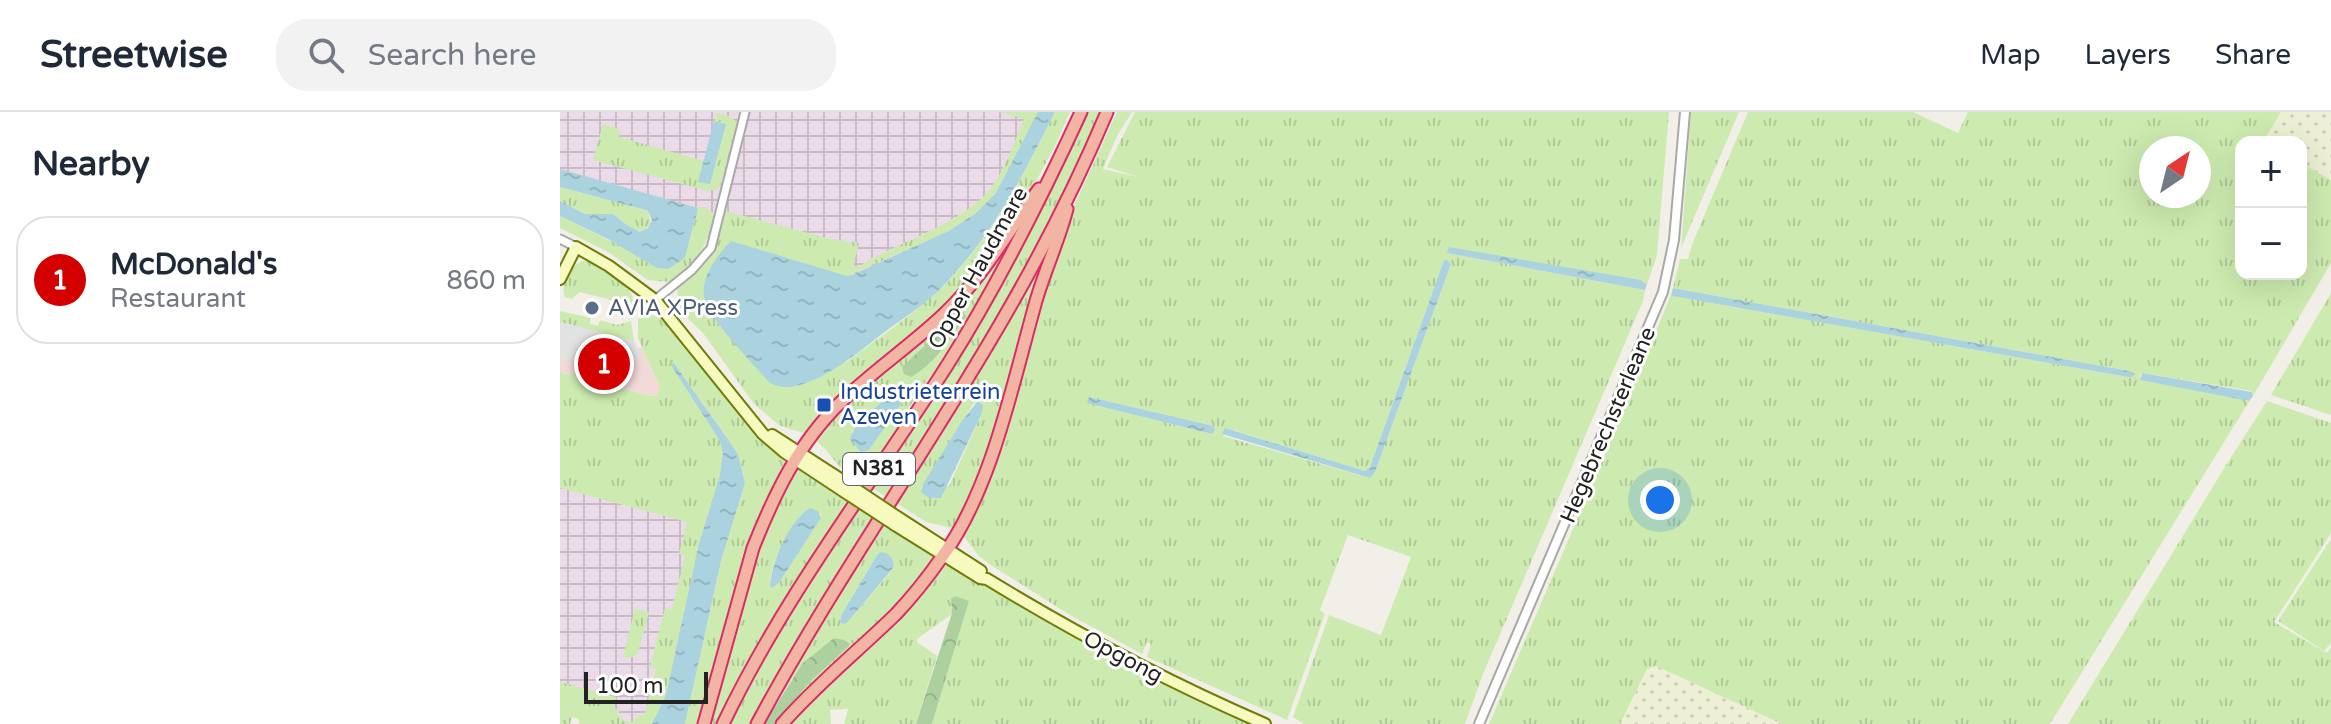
<!DOCTYPE html>
<html lang="en">
<head>
<meta charset="utf-8">
<style>
  body { margin:0; font-family:"Varela Round",sans-serif; background:#f2f2f3; color:#1f2937 }
  .controls { position:absolute; right:24px; top:24px; display:grid; overflow:hidden; border-radius:16px; box-shadow:0 8px 32px #0002 }
  .controls button { width:72px; height:72px; display:grid; place-items:center; padding:0; border:0; border-bottom:2px solid #e0e1e3; background:#fff; color:#1f2937; font:40px sans-serif }
  .compass { position:absolute; left:1579px; top:24px; width:72px; height:72px; border-radius:50%; background:#fff; box-shadow:0 8px 32px #0002; rotate:35deg }
  .scale { position:absolute; left:24px; bottom:20px; width:124px; box-sizing:border-box; padding-left:8px; border:4px solid #222; border-top:0; font-size:22px; line-height:28px; white-space:nowrap; color:#222; -webkit-text-stroke:6px #fff; paint-order:stroke }
  .you { position:absolute; left:1100px; top:388px; width:28px; height:28px; margin:-20px; border:6px solid #fff; border-radius:50%; background:#1a73e8; box-shadow:0 0 0 12px #1a73e833 }
  .badge { display:grid; place-items:center; width:52px; height:52px; border-radius:50%; background:#d40000; color:#fff; font-size:26px; font-weight:700 }
  .pin { position:absolute; translate:-50% -50%; border:4px solid #fff; box-shadow:0 2px 8px #0006 }
  .list { margin:0; padding:0; list-style:none }
  h2 { display:flex; justify-content:space-between; align-items:center; height:104px; margin:0; padding:0 32px; font-size:34px }
  h2 small { font-size:26px; font-weight:400; color:#747a83 }
  .list li { display:grid; grid-template-columns:52px 1fr auto; gap:24px; align-items:center; box-sizing:border-box; height:128px; margin:0 16px 16px; padding:0 16px; border:2px solid #e0e1e3; border-radius:32px }
  .list b { display:block; font-size:30px; white-space:nowrap }
  .list p { margin:0; font-size:26px; white-space:nowrap; color:#747a83 }
  .list em { font-size:26px; font-style:normal; color:#747a83 }
  .icon { flex:none; width:44px; height:44px; fill:none; stroke:currentColor; stroke-width:2; stroke-linecap:round; stroke-linejoin:round }
  .map { position:relative; flex:none; width:1771px; height:612px; overflow:hidden }
  header { display:flex; align-items:center; gap:48px; box-sizing:border-box; height:112px; padding:0 40px; background:#fff; border-bottom:2px solid #e0e1e3 }
  header strong { font-size:38px }
  nav { display:flex; gap:44px; margin-inline-start:auto; font-size:28px }
  .search { width:560px; height:72px; background:#f2f2f3; display:flex; align-items:center; gap:20px; box-sizing:border-box; padding:0 28px; border-radius:32px; color:#747a83; font-size:30px }
  main { display:flex }
  aside { flex:1; background:#fff }
  .map>svg:first-child { display:block }
</style>
</head>
<body>
<header>
<strong>Streetwise</strong>
<div class="search"><svg class="icon" aria-label="search" viewBox="0 0 24 24"><circle cx="10" cy="10" r="6"/><path d="M15 15l6 6"/></svg>Search here</div>
<nav><a>Map</a><a>Layers</a><a>Share</a></nav>
</header>
<main>
<aside>
<h2>Nearby<small></small></h2>
<ul class="list">
<li><span class="badge">1</span><div><b>McDonald's</b><p>Restaurant</p></div><em>860 m</em></li>
</ul>
</aside>
<div class="map">
<svg width="1771" height="612" viewBox="0 0 1771 612">
  <defs>
    <pattern id="industrial-grid" width="8" height="8" patternUnits="userSpaceOnUse" patternTransform="scale(2)"><rect width="8" height="8" fill="#ebdbe8"/><path d="M0 4h8M4 0v8" fill="none" stroke="#c9bcc7"/></pattern>
    <pattern id="farmland-dots" width="8" height="8" patternUnits="userSpaceOnUse" patternTransform="scale(2)"><rect width="8" height="8" fill="#eef0d5"/><path d="M2 2h.1M6 6h.1" fill="none" stroke="#ccceb7" stroke-width="1.8" stroke-linecap="round"/></pattern>
    <pattern id="grass-tufts" width="24" height="20" patternUnits="userSpaceOnUse" patternTransform="scale(2)"><rect width="24" height="20" fill="#cdebb0"/><path d="M3 7l-1-3M5 7V3M7 7l1-3M15 17l-1-3M17 17v-4M19 17l1-3" fill="none" stroke="#b0c997"/></pattern>
    <pattern id="forest-crowns" width="20" height="18" patternUnits="userSpaceOnUse" patternTransform="scale(2)"><rect width="20" height="18" fill="#add19e"/><path d="M2 6a3 3 0 1 1 6 0M12 15a3 3 0 1 1 6 0" fill="none" stroke="#95b388"/></pattern>
    <pattern id="water-ripples" width="26" height="14" patternUnits="userSpaceOnUse" patternTransform="scale(2)"><rect width="26" height="14" fill="#aad3df"/><path d="M2 4q2-2 4 0t4 0M15 11q2-2 4 0t4 0" fill="none" stroke="#92b5bf"/></pattern>
  </defs>
  <rect width="100%" height="100%" fill="#f2efe9"/>
  <path fill="#f2dad9" d="M0,210L74,229L78,236L82,235L100,275L99,281L91,284L0,260Z"/>
  <g fill="url(#industrial-grid)">
    <path d="M0,0H486L456,62L308,187L173,147L115,100L0,67Z"/>
    <path d="M0,266L179,314L100,612H55L0,599Z"/>
  </g>
  <g fill="url(#farmland-dots)">
    <path d="M1721,0H1771V68L1741,51V30H1703Z"/>
    <path d="M1096,554L1116,562L1222,612H1060L1087,557Z"/>
  </g>
  <g fill="url(#grass-tufts)" fill-rule="evenodd">
    <path d="M439,0H478L436,81L416,101L387,120L287,164L285,251C314,229 345,208 373,184C428,134 462,65 495,0H510L496,32L462,96L441,129L381,201L300,269C285,278 268,289 257,304C253,309 251,316 247,322L220,314L194,292L143,221L119,198L117,175C153,149 154,141 165,99L271,127L299,131L293,155L300,154L312,146C345,130 397,110 423,85C443,65 453,32 464,7Z"/>
    <path d="M526,0H541L514,61L447,190L406,260L326,385L311,375L468,120L501,56Z"/>
    <path d="M557,0H572L557,24L543,57L578,65L547,55L575,0H1109L1097,142L1087,173L1081,168L1052,164L887,141L1085,178L1083,189L923,562L905,612H744L733,605L769,503L821,523L851,445L788,423L760,498L765,502L727,608L587,545L591,532L587,530L582,542L510,503L429,452L418,443L401,421L427,375L503,118ZM884,148H887L891,152L815,360L810,366L663,324L666,316L805,359L810,355ZM529,285L654,314L655,318L652,322L528,291Z"/>
    <path d="M1131,0H1179L1121,136Z"/>
    <path d="M1188,0H1353L1398,21L1408,0H1721L1703,30H1681V162H1741V51L1771,68V151L1693,284L1692,279L1582,261L1580,263V268L1690,288L1490,612H1222L1096,554L1087,557L1060,612H929L1040,354L1111,183L1568,265H1573L1574,262L1569,259L1113,176L1120,147H1128L1133,130ZM1591,36H1639V84H1591Z"/>
    <path d="M157,1L169,4L177,10L160,74L157,77L148,79L33,48L43,12L60,17L59,25L144,49L139,70L166,12L154,9Z"/>
    <path d="M0,75L82,97L88,99L91,112L84,119L80,120L67,113L53,102H25L0,89Z"/>
    <path d="M134,95H145L155,102C144,139 141,148 109,170L88,168L48,140L0,116V104L108,157L125,146L138,97Z"/>
    <path d="M468,101L430,172L387,243L363,274L348,297L341,314L303,369L280,355L265,337L254,327L272,304L385,204ZM347,278L346,285L309,338L301,340L292,320C306,304 325,282 347,278Z"/>
    <path d="M491,130L432,336L395,417L366,410L335,390ZM414,291L422,301L389,374L361,376Z"/>
    <path d="M23,149L35,150L71,175L69,178C75,186 75,198 64,201L48,187L20,180L12,187L5,185C0,171 9,154 23,149Z"/>
    <path d="M1771,181V303L1711,283Z"/>
    <path d="M0,199L31,206L30,212L38,214L40,208L57,213L71,209L74,229L0,210Z"/>
    <path d="M91,203L105,207L223,344L226,355L202,408L141,612H125L161,449L185,371L178,342L114,251L161,329L163,342L160,363L139,432L106,583L92,612H19V607L12,605L10,612H0V570L56,585L54,596L59,598V604L64,609L73,610L78,603L84,604L96,557L90,555L105,496L112,497L125,444L119,442L127,410L0,376V260L9,263L17,261L48,269L56,275L91,284L97,283L100,275L78,226V207Z"/>
    <path d="M1707,289L1771,311V421L1714,510L1767,541L1771,535V612H1508L1668,350Z"/>
    <path d="M237,355H240L289,389L219,498L158,612H147L179,497L207,408ZM261,402V406L219,471L212,476L210,473C212,446 225,426 240,404Z"/>
    <path d="M298,395L314,405L221,556L191,612H168L229,503Z"/>
    <path d="M322,411L375,443L376,447L349,483L219,612H214L251,569L288,535L242,552L202,612L243,537L269,502L284,470ZM317,443L333,457L287,511L282,502Z"/>
    <path d="M1771,427V531L1764,539L1718,509Z"/>
    <path d="M389,453L439,479V481L450,487L451,486L697,612H372L409,489L391,487L392,502L357,527V530L377,544L356,612H284L288,597L270,598L271,612H226L380,456Z"/>
    <path d="M75,497L89,500L78,540C74,547 69,546 63,545Z"/>
  </g>
  <g fill="url(#forest-crowns)">
    <path d="M398,198H403L406,205C388,228 376,251 351,265L344,262L342,255L386,214Z"/>
    <path d="M395,484L409,489L372,612H356L392,501L391,487Z"/>
    <path d="M274,526L284,528L290,532L288,535L251,569L214,612H204L242,552Z"/>
  </g>
  <path fill="#e2e2e2" d="M0,210L74,229L83,247L77,245L75,250L23,237L19,251L0,246Z"/>
  <g fill="url(#water-ripples)">
    <path d="M478,0H495C471,47 448,94 415,137C403,152 389,169 375,182C360,196 342,207 326,219C301,238 242,290 210,271C195,254 146,204 144,185C141,165 157,143 171,129L287,164L292,163L387,120L416,101L436,81Z"/>
    <path d="M154,9L166,12L150,72L138,70Z"/>
    <path d="M0,57L138,96L125,146L108,157L97,156L48,127L0,104V89L25,102H53L67,113L80,120L88,116L92,108L88,99L82,97L0,75Z"/>
    <path d="M889,135L1081,168L1087,173L1085,178L887,141Z"/>
    <path d="M884,148H887L891,152L815,360L810,366L662,322L665,316L805,359L810,355Z"/>
    <path d="M1113,176L1569,259L1575,262L1573,265H1568L1113,184L1111,183Z"/>
    <path d="M114,251L178,342L185,371L161,449L125,612H92L106,583L139,432L160,363L163,342L160,329L111,253Z"/>
    <path d="M1582,261L1692,280L1693,284L1690,288H1684L1580,268Z"/>
    <path d="M340,276L347,278L346,285L309,338L301,340L290,327C296,307 324,289 340,276Z"/>
    <path d="M529,285L654,314L655,318L652,322L527,291Z"/>
    <path d="M418,289L423,293L422,301L381,386H369L361,380L363,372L402,309Z"/>
    <path d="M250,396L258,399L261,406L219,471L212,476L210,474C212,449 228,410 250,396Z"/>
    <path d="M321,440C330,441 335,448 333,456L287,511L283,512L280,510L282,502L317,443Z"/>
  </g>
  <g fill="none" stroke-linecap="round" stroke-linejoin="round">
    <defs>
      <g id="minor">
        <path d="M0,127L16,135"/>
        <path d="M95,188L132,158L151,136L185,0"/>
      </g>
      <path id="tertiary" d="M919,612L1103,180L1114,128L1125,0"/>
      <g id="secondary">
        <path d="M0,167L16,135L49,154L95,188L203,322L224,340L283,379"/>
        <path d="M212,323L288,372"/>
        <path d="M339,406L421,459"/>
        <path d="M335,413L420,466L427,467C517,522 608,570 705,612"/>
      </g>
      <g id="trunk">
        <path d="M144,612L193,436C214,383 239,330 281,290C313,259 350,234 383,203C422,166 448,120 479,77"/>
        <path d="M163,612C224,484 312,371 388,252C439,171 481,87 521,0"/>
        <path d="M197,612C272,472 364,344 443,207C482,140 517,71 547,0"/>
        <path d="M222,612C257,572 298,539 336,502C353,484 368,465 382,445C432,377 453,270 476,189C485,158 499,128 507,97"/>
      </g>
    </defs>
    <use href="#minor" stroke="#a9a9a9" stroke-width="11"/>
    <use href="#tertiary" stroke="#a9a9a9" stroke-width="12"/>
    <use href="#secondary" stroke="#707d05" stroke-width="14"/>
    <use href="#trunk" stroke="#dc2a67" stroke-width="15"/>
    <use href="#minor" stroke="#fff" stroke-width="7"/>
    <use href="#tertiary" stroke="#fff" stroke-width="8"/>
    <use href="#secondary" stroke="#f7fabf" stroke-width="10"/>
    <use href="#trunk" stroke="#f2b4a3" stroke-width="11"/>
    <defs>
      <g id="secondary-bridge">
        <path d="M288,372L339,406"/>
        <path d="M283,379L335,413"/>
      </g>
    </defs>
    <use href="#secondary-bridge" stroke="#707d05" stroke-width="14" stroke-linecap="butt"/>
    <use href="#secondary-bridge" stroke="#f7fabf" stroke-width="10"/>
  </g>
  <circle fill="#5c6f8a" stroke="#fff" stroke-width="3" cx="32" cy="196" r="8"/>
  <rect fill="#1a4fb4" stroke="#fff" stroke-width="3" x="256" y="285" width="16" height="16" rx="4"/>
  <g text-anchor="middle" dominant-baseline="central" stroke-width="6" stroke-linejoin="round" paint-order="stroke">
    <rect fill="#fff" stroke="#646464" stroke-width="2" x="283" y="341" width="72" height="32" rx="6"/>
    <g font-size="20" font-weight="bold" fill="#222">
      <text x="319" y="357">N381</text>
    </g>
    <g font-size="22" fill="#222" stroke="#fff">
      <text transform="translate(418 156) rotate(-61)">Opper Haudmare</text>
      <text transform="translate(1048 313) rotate(-67)">Hegebrechsterleane</text>
      <text transform="translate(563 545) rotate(28)">Opgong</text>
    </g>
    <g font-size="22" fill="#4e5e75" stroke="#fff" text-anchor="start">
      <text x="48" y="196">AVIA XPress</text>
    </g>
    <g font-size="22" fill="#164399" stroke="#fff" text-anchor="start">
      <text x="280" y="280">Industrieterrein<tspan x="280" dy="25">Azeven</tspan></text>
    </g>
  </g>
</svg>
<div class="controls">
<button>+</button>
<button>−</button>
</div>
<svg class="compass" viewBox="-18 -18 36 36"><path d="M0-13l5 13h-10z" fill="#e53935"/><path d="M0 13l5-13h-10z" fill="#747a83"/></svg>
<div class="scale">100 m</div>
<div class="you"></div>
<div class="pin badge" style="left:44px;top:252px">1</div>
</div>
</main>
</body>
</html>
